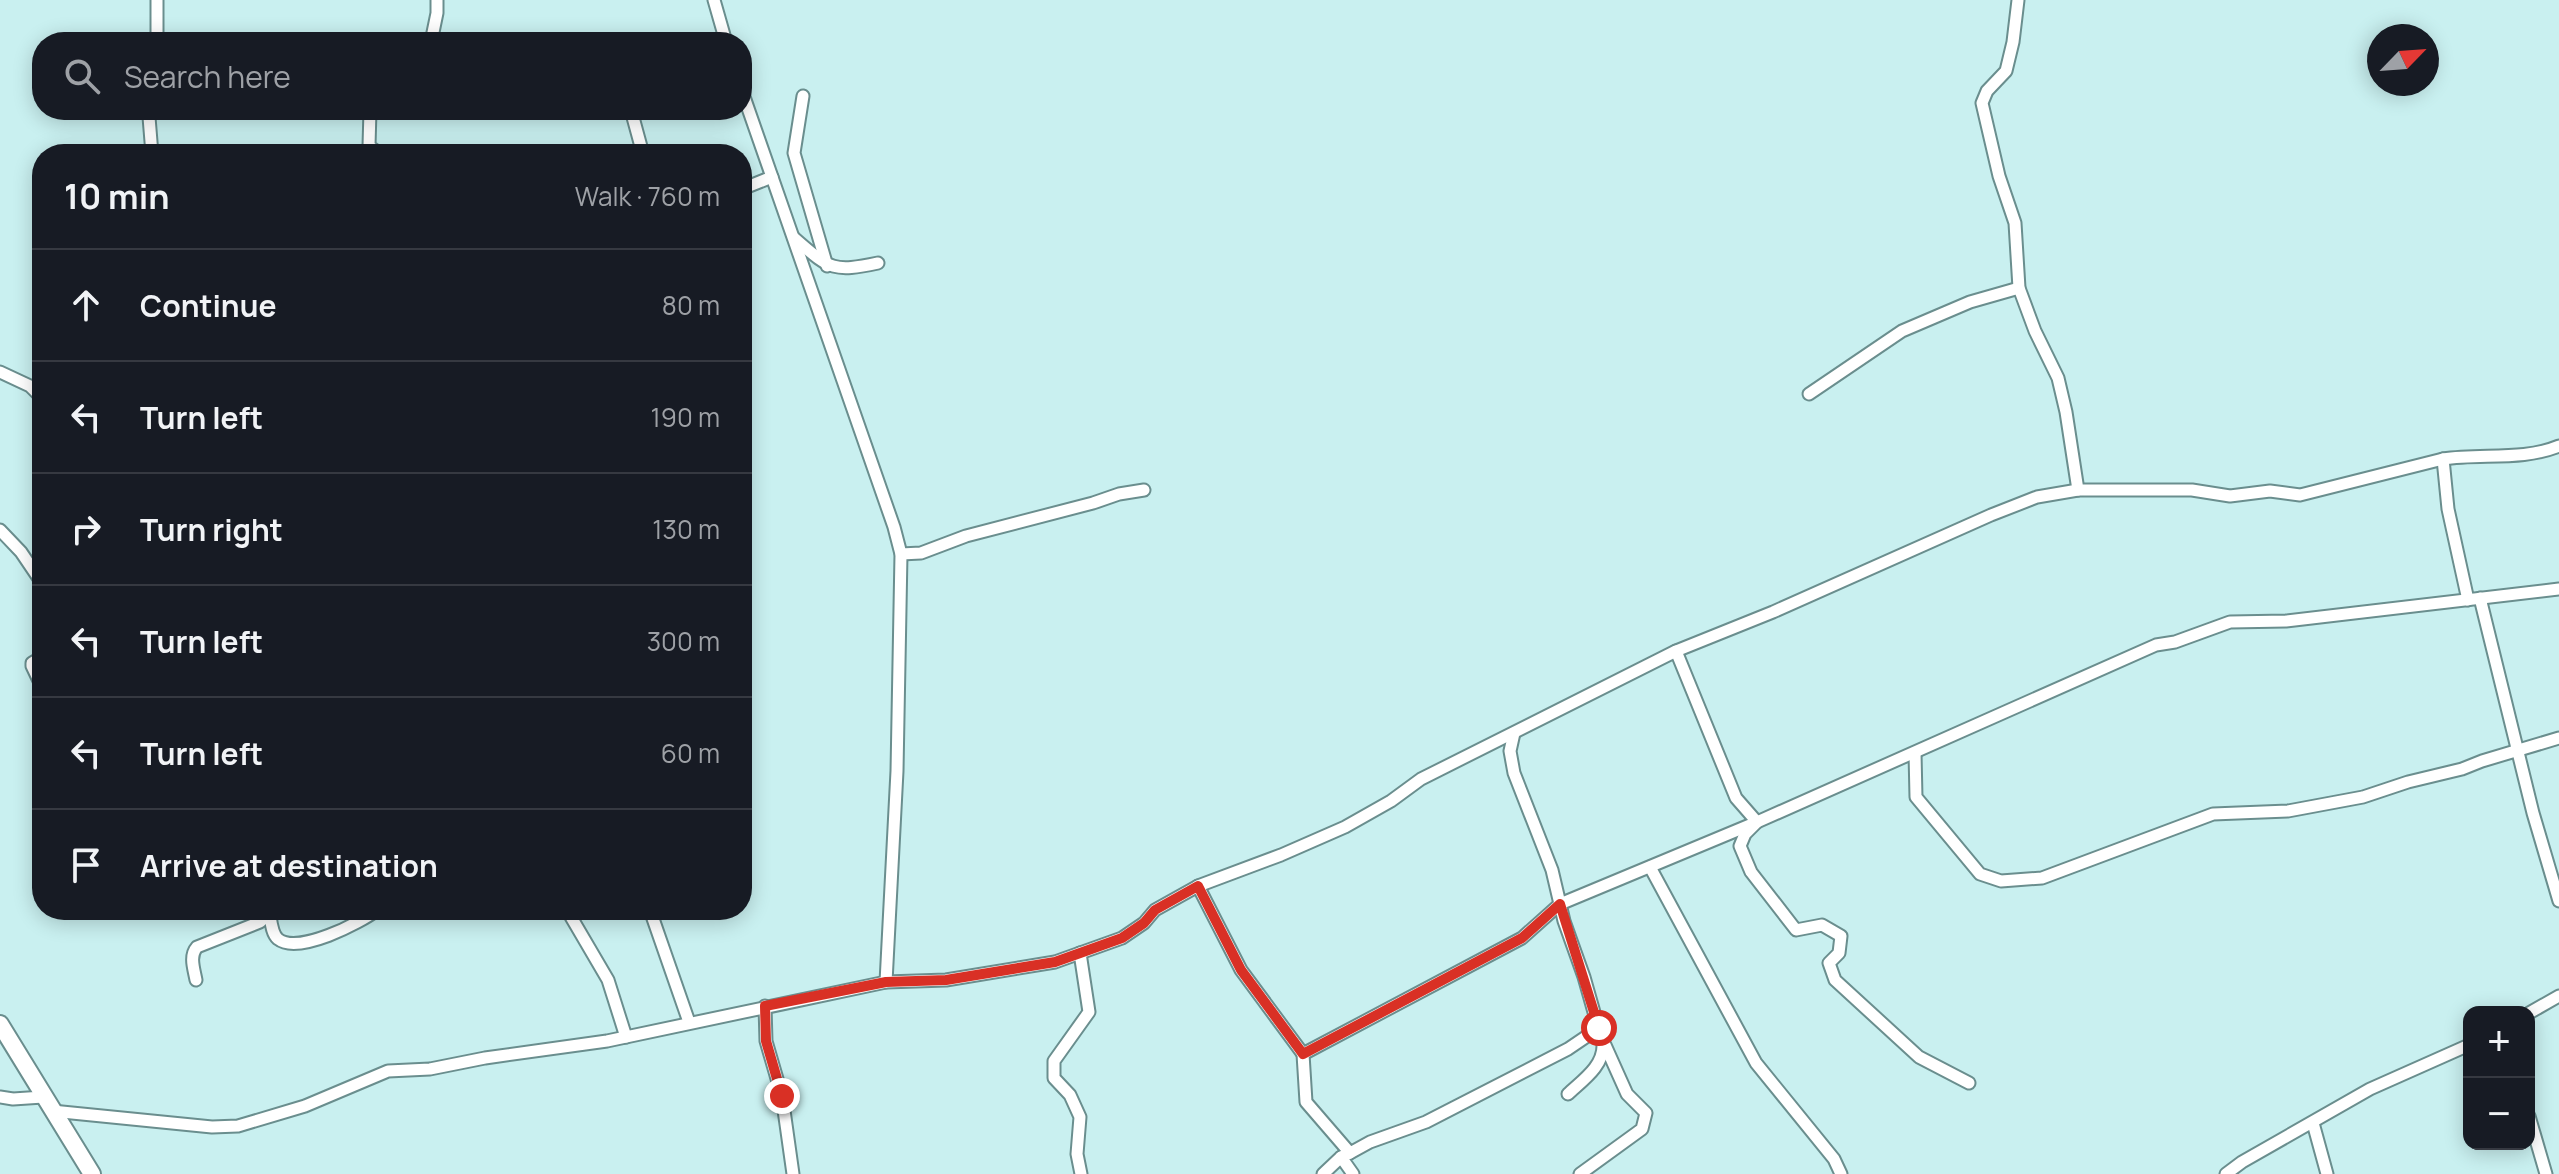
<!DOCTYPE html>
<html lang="en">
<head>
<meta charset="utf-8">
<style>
  body { margin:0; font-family:Manrope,sans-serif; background:#242831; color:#f1f3f6 }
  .controls { position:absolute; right:24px; bottom:24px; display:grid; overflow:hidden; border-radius:16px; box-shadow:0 4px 20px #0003 }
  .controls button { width:72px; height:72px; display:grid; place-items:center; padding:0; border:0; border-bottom:2px solid #363941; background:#171b24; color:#f1f3f6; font:40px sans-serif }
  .compass { position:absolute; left:2367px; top:24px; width:72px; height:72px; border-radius:50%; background:#171b24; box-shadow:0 4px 20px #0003; rotate:65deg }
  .stop { position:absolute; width:24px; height:24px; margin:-18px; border:6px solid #d93025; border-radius:50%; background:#fff }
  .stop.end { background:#d93025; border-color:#fff; box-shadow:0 2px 8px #0008 }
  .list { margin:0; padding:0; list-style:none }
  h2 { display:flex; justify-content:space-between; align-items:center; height:104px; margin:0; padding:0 32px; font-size:34px }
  h2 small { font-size:26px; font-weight:400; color:#9ea1a6 }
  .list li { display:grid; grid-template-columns:52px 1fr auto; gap:24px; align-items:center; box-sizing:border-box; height:112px; padding:0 32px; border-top:2px solid #363941 }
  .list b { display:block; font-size:30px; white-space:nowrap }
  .list em { font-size:26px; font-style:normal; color:#9ea1a6 }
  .icon { flex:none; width:44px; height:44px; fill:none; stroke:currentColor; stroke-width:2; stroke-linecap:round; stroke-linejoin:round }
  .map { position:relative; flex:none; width:2559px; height:1174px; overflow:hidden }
  .search { position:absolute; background:#171b24; box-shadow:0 4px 20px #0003; left:32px; top:32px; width:720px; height:88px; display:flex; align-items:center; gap:20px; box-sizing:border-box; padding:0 28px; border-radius:32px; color:#9ea1a6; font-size:30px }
  .panel { position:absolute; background:#171b24; box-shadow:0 4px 20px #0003; left:32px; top:144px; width:720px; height:776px; border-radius:32px }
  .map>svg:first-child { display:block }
</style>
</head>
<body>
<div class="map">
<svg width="2559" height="1174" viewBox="0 0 2559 1174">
  <rect width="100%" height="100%" fill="#c9f0f0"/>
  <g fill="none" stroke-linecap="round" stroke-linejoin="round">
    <defs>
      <g id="street">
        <path d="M157,0V42"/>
        <path d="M714,0L726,42"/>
        <path d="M2018,0L2013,42L2006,71L1987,91L1982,103L1999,176L2015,223L2019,288L2035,331L2058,378L2066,412L2078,490H2192L2230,496L2270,491L2300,495L2443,459C2481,453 2523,461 2559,446"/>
        <path d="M431,42L437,13V0"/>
        <path d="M742,91L894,527L901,554L897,771L886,982"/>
        <path d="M803,96L794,153L827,266"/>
        <path d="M152,110L149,117L152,154"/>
        <path d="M370,110L369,146L380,154"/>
        <path d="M631,110L643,154"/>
        <path d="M742,189L772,177"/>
        <path d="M794,238C829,268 831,273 878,263"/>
        <path d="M0,372L30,386L42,398"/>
        <path d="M1809,394L1902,331L1970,302L2019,288"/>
        <path d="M2443,459L2448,509L2468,600"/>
        <path d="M0,530L21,552L42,583"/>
        <path d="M901,554L921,553L966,536L1093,503L1119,494L1144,490"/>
        <path d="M2480,598L2533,813L2559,901"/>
        <path d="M1676,651L1736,798L1757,822L1745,834L1740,846L1751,872L1796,930L1822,925L1841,936L1839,953L1829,963L1835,980L1919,1057L1969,1083"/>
        <path d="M42,657L32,663V666L42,687"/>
        <path d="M1514,733L1510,751L1514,773L1552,870L1564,921L1584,977L1603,1044C1604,1066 1583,1080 1568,1094"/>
        <path d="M1915,753L1916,797L1980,874L2001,881L2042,878L2213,814L2288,811L2363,797L2408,782L2462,769L2482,761L2559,738"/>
        <path d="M1650,867L1756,1063L1834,1159L1841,1174"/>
        <path d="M1198,886L1241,970L1303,1054L1522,938L1560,904L1757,822L2156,645L2175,642L2230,622L2286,621L2559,589"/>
        <path d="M269,910C271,919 271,933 278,939C298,955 360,923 377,910"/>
        <path d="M567,910L608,980L626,1037"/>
        <path d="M650,910L689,1022"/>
        <path d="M1080,953L1089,1012L1054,1061V1078L1070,1095L1080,1117L1077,1154L1081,1174"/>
        <path d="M196,980C194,969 189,956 197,947L260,922L270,913"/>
        <path d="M765,1006L766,1041L782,1096L793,1174"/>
        <path d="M2529,1013L2559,996"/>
        <path d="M1303,1054L1306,1102L1350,1153L1370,1142L1426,1122L1568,1049L1599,1028"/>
        <path d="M0,1097L13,1099L43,1097"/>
        <path d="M52,1111L212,1127L238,1126L305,1106L388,1071L430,1069L485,1058L607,1041L886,982L946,980L1055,962L1122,938L1144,923L1155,910L1198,886L1281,855L1345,827L1391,801L1421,779L1676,651L1773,612L1991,515L2037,497L2078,490"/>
        <path d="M2529,1116L2546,1174"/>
        <path d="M2313,1123L2327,1174"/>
        <path d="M1350,1153L1341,1157L1353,1174"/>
        <path d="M1323,1174L1341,1157"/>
        <path d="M1580,1174L1642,1129L1646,1113L1627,1094L1605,1045"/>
        <path d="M2226,1174L2242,1162L2370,1089L2469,1045"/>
      </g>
      <path id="secondary" d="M0,1024L92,1174"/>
    </defs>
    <use href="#street" stroke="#6a8e8e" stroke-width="15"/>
    <use href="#secondary" stroke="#6a8e8e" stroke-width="20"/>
    <use href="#street" stroke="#fff" stroke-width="11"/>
    <use href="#secondary" stroke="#fff" stroke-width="16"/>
  </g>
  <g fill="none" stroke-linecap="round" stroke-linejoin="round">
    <path stroke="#d93025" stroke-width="10" d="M782,1096L766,1041L765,1006L886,982L946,980L1055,962L1122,938L1144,923L1155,910L1198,886L1241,970L1303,1054L1522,938L1560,904L1599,1028"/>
  </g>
</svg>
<div class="controls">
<button>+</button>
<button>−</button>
</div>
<svg class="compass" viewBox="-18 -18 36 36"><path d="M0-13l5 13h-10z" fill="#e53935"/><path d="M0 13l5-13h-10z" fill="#9ea1a6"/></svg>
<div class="stop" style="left:1599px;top:1028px"></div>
<div class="stop end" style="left:782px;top:1096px"></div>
<div class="search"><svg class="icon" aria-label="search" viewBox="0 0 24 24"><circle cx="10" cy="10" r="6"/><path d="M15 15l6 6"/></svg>Search here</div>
<section class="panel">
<h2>10 min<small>Walk · 760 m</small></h2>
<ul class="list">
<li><svg class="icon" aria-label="ahead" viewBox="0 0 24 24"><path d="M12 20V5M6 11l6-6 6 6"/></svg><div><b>Continue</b></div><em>80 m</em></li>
<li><svg class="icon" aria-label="left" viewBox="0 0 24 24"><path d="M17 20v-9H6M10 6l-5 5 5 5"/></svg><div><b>Turn left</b></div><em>190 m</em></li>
<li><svg class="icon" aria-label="right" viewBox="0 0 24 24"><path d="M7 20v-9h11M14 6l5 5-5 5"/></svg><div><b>Turn right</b></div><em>130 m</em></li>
<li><svg class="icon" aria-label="left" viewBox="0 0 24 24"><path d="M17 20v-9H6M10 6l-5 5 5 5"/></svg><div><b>Turn left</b></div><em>300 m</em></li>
<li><svg class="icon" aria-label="left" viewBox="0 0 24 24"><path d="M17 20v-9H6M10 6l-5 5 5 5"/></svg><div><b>Turn left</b></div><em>60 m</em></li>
<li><svg class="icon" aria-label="arrive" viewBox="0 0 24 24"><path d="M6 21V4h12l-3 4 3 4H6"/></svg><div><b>Arrive at destination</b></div></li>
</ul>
</section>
</div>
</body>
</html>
